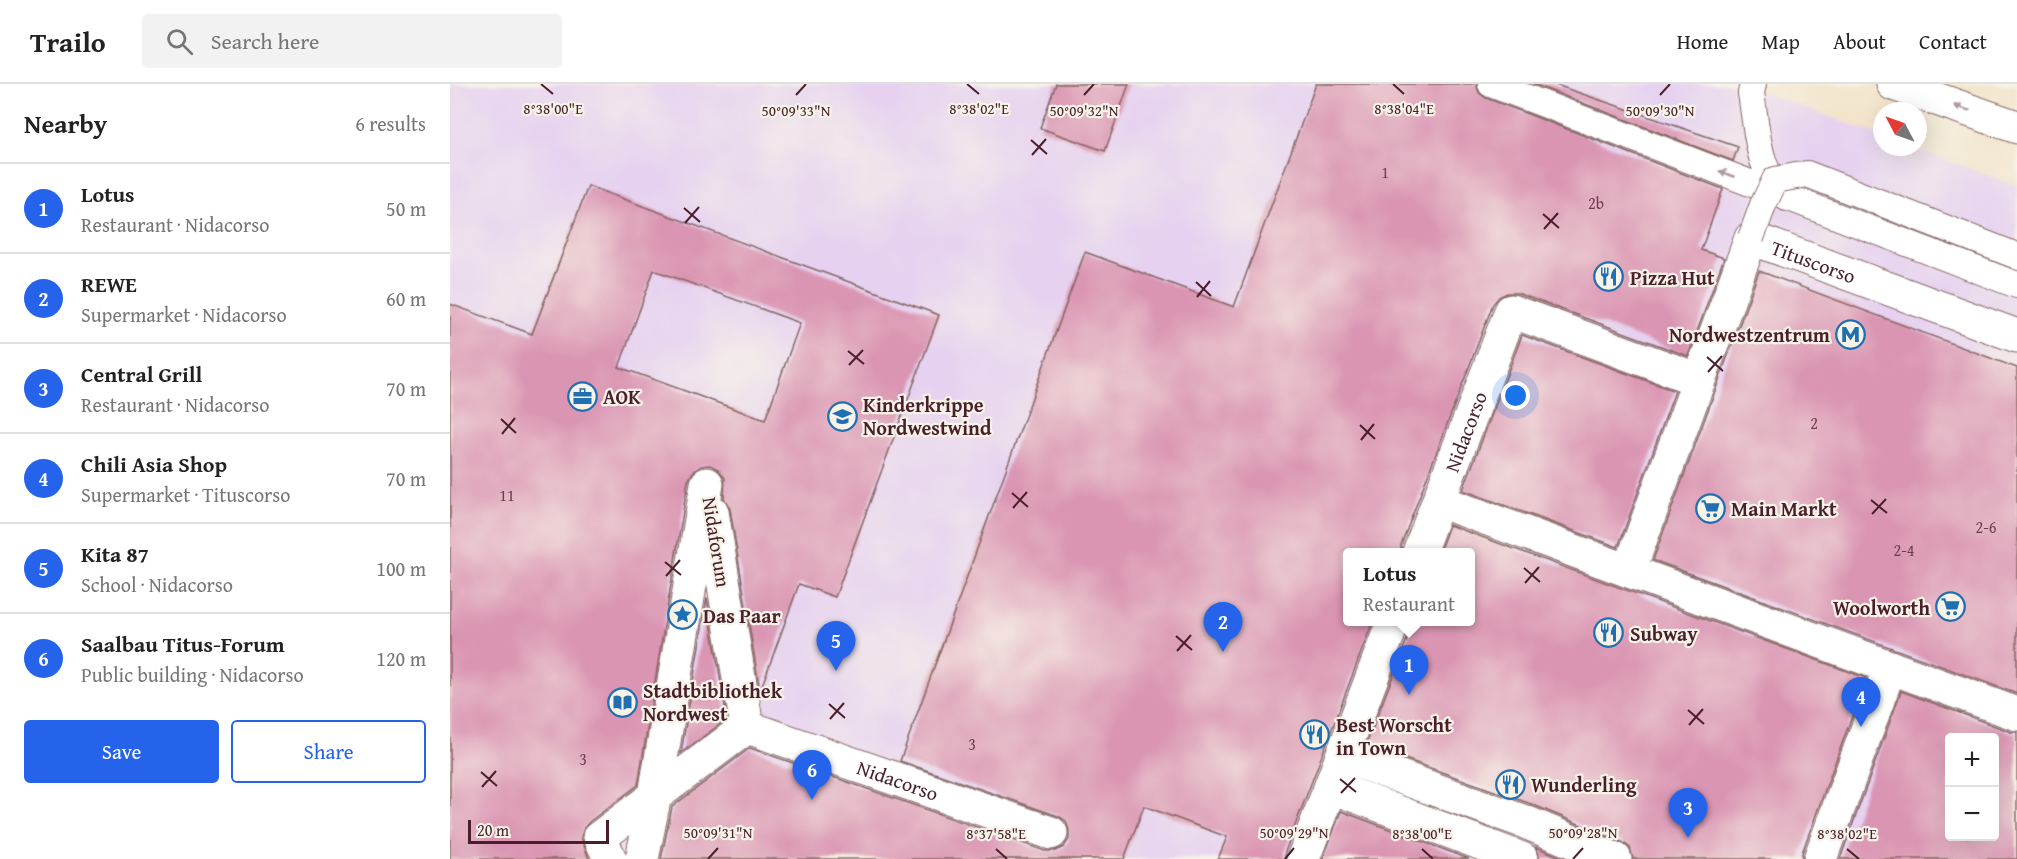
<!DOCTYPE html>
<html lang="en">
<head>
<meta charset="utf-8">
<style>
  body { margin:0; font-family:"Gentium Book Plus",serif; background:#f2f2f2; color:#222 }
  .controls { position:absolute; right:18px; bottom:18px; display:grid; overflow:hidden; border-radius:6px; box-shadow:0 6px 24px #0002 }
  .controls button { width:54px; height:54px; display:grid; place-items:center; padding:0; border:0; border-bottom:2px solid #e0e0e0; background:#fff; color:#222; font:30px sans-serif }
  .compass { position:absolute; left:1423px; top:18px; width:54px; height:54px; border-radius:50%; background:#fff; box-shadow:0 6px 24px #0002; rotate:311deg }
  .scale { position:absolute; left:18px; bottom:15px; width:141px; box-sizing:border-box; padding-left:6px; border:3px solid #4a1f2b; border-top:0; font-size:16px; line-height:21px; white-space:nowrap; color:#4a1f2b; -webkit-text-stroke:4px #f7f3e8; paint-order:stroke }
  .you { position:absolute; left:1066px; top:312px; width:21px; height:21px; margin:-15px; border:4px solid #fff; border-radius:50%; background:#1a73e8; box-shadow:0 0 0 9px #1a73e833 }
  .badge { display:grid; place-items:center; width:39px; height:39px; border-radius:50%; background:#2563eb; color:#fff; font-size:20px; font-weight:700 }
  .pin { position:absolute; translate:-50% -50px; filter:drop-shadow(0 2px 3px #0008) }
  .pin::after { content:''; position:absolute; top:32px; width:21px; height:18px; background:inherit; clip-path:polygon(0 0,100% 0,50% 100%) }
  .popup { position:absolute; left:893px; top:464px; width:132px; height:78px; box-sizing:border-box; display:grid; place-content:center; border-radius:6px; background:#fff; filter:drop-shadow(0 2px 4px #0005); font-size:20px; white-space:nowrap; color:#767676 }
  .popup b { font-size:22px; color:#222 }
  .popup::after { content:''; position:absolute; left:50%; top:100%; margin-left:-12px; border:12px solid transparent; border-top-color:#fff }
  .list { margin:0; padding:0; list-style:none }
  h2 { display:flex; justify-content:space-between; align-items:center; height:78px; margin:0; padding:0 24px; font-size:26px }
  h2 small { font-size:20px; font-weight:400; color:#767676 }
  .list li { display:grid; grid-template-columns:39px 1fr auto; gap:18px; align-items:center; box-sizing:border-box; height:90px; padding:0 24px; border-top:2px solid #e0e0e0 }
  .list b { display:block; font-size:22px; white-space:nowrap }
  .list p { margin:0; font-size:20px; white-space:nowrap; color:#767676 }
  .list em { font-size:20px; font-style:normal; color:#767676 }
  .actions { display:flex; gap:12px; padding:18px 24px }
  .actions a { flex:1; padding:14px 0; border:2px solid #2563eb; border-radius:6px; text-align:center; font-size:21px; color:#2563eb }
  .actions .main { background:#2563eb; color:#fff }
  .icon { flex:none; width:33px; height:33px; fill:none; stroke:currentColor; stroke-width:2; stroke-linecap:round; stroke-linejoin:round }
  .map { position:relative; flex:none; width:1567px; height:775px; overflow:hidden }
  header { display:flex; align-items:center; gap:36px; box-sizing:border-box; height:84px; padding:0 30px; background:#fff; border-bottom:2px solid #e0e0e0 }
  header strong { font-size:28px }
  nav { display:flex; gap:33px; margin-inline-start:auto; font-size:21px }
  .search { width:420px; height:54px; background:#f2f2f2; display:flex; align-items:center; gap:15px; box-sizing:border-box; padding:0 21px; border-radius:6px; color:#767676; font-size:22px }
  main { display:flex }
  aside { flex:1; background:#fff }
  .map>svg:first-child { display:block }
</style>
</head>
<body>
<header>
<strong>Trailo</strong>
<div class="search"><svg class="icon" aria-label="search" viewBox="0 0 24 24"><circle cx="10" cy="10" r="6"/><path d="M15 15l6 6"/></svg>Search here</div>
<nav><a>Home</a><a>Map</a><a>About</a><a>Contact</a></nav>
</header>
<main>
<aside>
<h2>Nearby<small>6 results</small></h2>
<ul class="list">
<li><span class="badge">1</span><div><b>Lotus</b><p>Restaurant · Nidacorso</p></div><em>50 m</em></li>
<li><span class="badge">2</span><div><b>REWE</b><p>Supermarket · Nidacorso</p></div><em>60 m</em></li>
<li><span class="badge">3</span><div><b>Central Grill</b><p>Restaurant · Nidacorso</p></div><em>70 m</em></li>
<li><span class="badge">4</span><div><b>Chili Asia Shop</b><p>Supermarket · Tituscorso</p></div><em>70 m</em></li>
<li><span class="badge">5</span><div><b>Kita 87</b><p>School · Nidacorso</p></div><em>100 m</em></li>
<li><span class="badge">6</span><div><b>Saalbau Titus-Forum</b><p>Public building · Nidacorso</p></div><em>120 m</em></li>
</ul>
<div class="actions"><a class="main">Save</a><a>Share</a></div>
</aside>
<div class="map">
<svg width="1567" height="775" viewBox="0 0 1567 775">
  <rect width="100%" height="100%" fill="#f7f3e8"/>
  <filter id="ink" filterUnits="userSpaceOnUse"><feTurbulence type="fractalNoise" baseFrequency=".0167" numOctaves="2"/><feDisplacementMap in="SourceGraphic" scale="12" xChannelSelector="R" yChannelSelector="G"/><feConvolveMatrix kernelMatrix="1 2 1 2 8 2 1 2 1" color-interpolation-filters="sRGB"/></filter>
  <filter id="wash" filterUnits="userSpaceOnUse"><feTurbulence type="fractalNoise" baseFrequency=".008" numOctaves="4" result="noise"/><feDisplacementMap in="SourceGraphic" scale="24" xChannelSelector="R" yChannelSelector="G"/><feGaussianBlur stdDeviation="1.35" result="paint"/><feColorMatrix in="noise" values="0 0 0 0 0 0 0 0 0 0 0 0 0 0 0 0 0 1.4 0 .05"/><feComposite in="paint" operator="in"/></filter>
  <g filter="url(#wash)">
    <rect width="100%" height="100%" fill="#f2e3c9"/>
    <path fill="#e6d2f0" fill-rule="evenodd" d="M0,0H1289L1432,52V63H1461L1567,102V775H0ZM898,468H1020V538H898ZM1500,654H1544V752H1500Z"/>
    <g id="blocks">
      <g fill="#da95b2" fill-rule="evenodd">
        <path d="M606,0H679L655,67L590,44Z"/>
        <path d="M866,0H1026L1029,9L1036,14L1273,105L1251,166L1274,174L1238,272L1067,209H1057L1049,213L1043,220L951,461V468H897V537H923L835,768V775H768L777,753L694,722L674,775H211L222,723L300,664L595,767H605L614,763L619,755V746L616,737L608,732L450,677L635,168L784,223Z"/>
        <path d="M1083,0H1103L1288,63L1283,77Z"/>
        <path d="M138,102L489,231L385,513L349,500L310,607L280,425L274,414L275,394L268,385L260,381L251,382L243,388L238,397L188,701L139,738L134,744L131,753L139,775H0V220L82,250ZM204,186L350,239L315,336L169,283Z"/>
        <path d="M1309,187L1567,284V610L1203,476Z"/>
        <path d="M1072,251L1225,307L1168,463L1013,406Z"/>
        <path d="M999,441L1416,594L1352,769V775H1183L1180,764L1172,758L1081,720L916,661L961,545V537H1020V468H989Z"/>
        <path d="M257,514L277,635L231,669Z"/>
        <path d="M1451,607L1561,648H1567V775H1390ZM1500,654H1545V753H1500Z"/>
        <path d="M891,727L1019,775H873Z"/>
        <path d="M1086,763L1116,775H1090Z"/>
      </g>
    </g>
  </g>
  <g filter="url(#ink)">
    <use href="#blocks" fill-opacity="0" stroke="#856462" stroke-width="1.5"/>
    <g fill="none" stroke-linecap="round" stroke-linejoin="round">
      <defs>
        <g id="lane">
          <path d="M1041,0L1567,201"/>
          <path d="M1303,0L1301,9C1307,45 1307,89 1337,114"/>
        </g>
        <g id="street">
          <path id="s1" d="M1249,296L1301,154L1567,252"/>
          <path d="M989,417L1567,630"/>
          <path d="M262,428L297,643"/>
          <path id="s2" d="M969,468L1061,227L1249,296L1179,487"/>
          <path id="s3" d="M297,643L601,749"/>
          <path d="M892,672L1075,738L1165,775"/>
          <path d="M887,705L1072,775"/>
          <path d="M160,775L150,753L297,643"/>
          <path d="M192,775L205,711L257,400"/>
          <path d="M853,775L943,538"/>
          <path d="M1370,775L1440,583"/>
        </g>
        <path id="secondary" d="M1443,0L1567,43"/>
      </defs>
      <use href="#lane" stroke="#856462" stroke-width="28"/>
      <use href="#street" stroke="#856462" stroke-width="35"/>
      <use href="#secondary" stroke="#856462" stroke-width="35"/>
      <use href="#lane" stroke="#fff" stroke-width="26"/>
      <use href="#street" stroke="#fff" stroke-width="33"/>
      <use href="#secondary" stroke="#fff" stroke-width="33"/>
      <defs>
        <path id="lane-bridge" d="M1301,154L1313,121L1325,96L1357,90L1567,172"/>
      </defs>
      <use href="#lane-bridge" stroke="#856462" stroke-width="28" stroke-linecap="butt"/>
      <use href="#lane-bridge" stroke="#fff" stroke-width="26"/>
    </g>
    <defs><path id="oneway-solid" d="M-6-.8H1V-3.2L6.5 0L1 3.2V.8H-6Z" transform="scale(1.5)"/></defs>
    <g fill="#ae9aa0">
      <use href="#oneway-solid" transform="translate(1512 24) rotate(-161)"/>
      <use href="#oneway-solid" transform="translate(1277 90) rotate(-159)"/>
    </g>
  </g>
  <path fill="none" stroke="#4a1f2b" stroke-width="2" d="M91,0L103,10M517,0L529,10M943,0L954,10M346,11L356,0M634,11L644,0M1210,11L1220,0M581,56L597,70M582,71L596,55M234,124L250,138M1093,130L1109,144M235,139L249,123M1094,145L1108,129M746,198L761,212M747,213L760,197M398,267L414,280M1257,273L1273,287M399,281L413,266M1258,288L1272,272M51,335L66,349M910,341L925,355M52,350L65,334M911,356L924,340M562,409L578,423M1421,416L1437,429M563,424L577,408M1422,430L1436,415M215,478L231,491M1074,484L1090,498M216,492L230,476M1075,499L1089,483M726,552L742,566M727,567L741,551M379,620L395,634M1238,626L1254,640M380,635L394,619M1239,641L1253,625M31,688L47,702M890,695L906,708M32,703L46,687M891,709L905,694M546,765L557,775M972,765L983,775M1397,765L1409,775M258,775L268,764M835,775L844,764M1123,775L1133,764"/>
  <defs>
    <symbol id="restaurant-ring" viewBox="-11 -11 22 22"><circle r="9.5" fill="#f7f3e8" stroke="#1f6fb2" stroke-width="1.5"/><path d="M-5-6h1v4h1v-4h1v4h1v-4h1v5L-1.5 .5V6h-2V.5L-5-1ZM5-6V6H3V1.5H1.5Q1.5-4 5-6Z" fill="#1f6fb2"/></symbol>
    <symbol id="metro-ring" viewBox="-11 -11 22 22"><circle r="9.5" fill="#f7f3e8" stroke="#1f6fb2" stroke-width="1.5"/><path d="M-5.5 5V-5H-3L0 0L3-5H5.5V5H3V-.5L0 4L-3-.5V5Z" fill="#1f6fb2"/></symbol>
    <symbol id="office-ring" viewBox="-11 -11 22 22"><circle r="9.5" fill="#f7f3e8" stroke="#1f6fb2" stroke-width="1.5"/><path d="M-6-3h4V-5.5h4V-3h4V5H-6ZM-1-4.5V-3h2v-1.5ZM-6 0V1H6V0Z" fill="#1f6fb2"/></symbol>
    <symbol id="school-ring" viewBox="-11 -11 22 22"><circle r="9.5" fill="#f7f3e8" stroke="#1f6fb2" stroke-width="1.5"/><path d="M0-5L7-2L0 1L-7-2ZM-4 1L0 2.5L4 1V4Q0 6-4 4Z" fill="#1f6fb2"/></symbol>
    <symbol id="supermarket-ring" viewBox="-11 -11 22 22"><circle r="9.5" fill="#f7f3e8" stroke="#1f6fb2" stroke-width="1.5"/><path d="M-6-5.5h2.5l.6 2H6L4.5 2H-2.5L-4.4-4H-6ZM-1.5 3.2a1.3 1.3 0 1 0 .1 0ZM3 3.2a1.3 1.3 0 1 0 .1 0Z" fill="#1f6fb2"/></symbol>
    <symbol id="sight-ring" viewBox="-11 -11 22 22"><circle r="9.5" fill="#f7f3e8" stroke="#1f6fb2" stroke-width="1.5"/><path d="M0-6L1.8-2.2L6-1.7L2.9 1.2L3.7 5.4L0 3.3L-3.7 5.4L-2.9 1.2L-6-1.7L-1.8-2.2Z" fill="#1f6fb2"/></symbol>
    <symbol id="library-ring" viewBox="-11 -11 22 22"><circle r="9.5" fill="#f7f3e8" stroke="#1f6fb2" stroke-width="1.5"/><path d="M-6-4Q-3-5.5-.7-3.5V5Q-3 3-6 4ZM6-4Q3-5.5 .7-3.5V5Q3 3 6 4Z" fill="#1f6fb2"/></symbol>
  </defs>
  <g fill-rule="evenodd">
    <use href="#restaurant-ring" x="1142" y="176" width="33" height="33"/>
    <use href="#metro-ring" x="1384" y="234" width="33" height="33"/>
    <use href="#office-ring" x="116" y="296" width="33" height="33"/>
    <use href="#school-ring" x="376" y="316" width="33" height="33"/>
    <use href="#supermarket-ring" x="1244" y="408" width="33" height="33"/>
    <use href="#supermarket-ring" x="1484" y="506" width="33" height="33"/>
    <use href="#sight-ring" x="216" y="514" width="33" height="33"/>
    <use href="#restaurant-ring" x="1142" y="532" width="33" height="33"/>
    <use href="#library-ring" x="156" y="602" width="33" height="33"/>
    <use href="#restaurant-ring" x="848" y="634" width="33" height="33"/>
    <use href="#restaurant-ring" x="1044" y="684" width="33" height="33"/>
  </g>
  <g text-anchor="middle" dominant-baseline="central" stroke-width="4.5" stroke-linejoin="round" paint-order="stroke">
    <g font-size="16" fill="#6e3c4d">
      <text x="935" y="88">1</text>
      <text x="1146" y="119">2b</text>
      <text x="1364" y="339">2</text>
      <text x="57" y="411">11</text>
      <text x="1536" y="443">2-6</text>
      <text x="1454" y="466">2-4</text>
      <text x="522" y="660">3</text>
      <text x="133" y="675">3</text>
    </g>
    <g font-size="20" fill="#4a1f2b" stroke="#f7f3e8">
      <text stroke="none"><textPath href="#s1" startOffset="218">Tituscorso</textPath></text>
      <text stroke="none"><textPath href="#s2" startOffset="129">Nidacorso</textPath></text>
      <text transform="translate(267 458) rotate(81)">Nidaforum</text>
      <text stroke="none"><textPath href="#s3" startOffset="160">Nidacorso</textPath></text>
    </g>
    <g font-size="20" font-weight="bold" fill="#4a1f2b" stroke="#f7f3e8" text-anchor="start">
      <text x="1180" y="193">Pizza Hut</text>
      <text x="1380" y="250" text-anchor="end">Nordwestzentrum</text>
      <text x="153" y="312">AOK</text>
      <text x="413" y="320">Kinderkrippe<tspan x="413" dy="23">Nordwestwind</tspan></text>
      <text x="1281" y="424">Main Markt</text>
      <text x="1480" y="523" text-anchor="end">Woolworth</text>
      <text x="253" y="531">Das Paar</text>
      <text x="1180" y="549">Subway</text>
      <text x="193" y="606">Stadtbibliothek<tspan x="193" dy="23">Nordwest</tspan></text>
      <text x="886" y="640">Best Worscht<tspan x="886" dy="23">in Town</tspan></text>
      <text x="1081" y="700">Wunderling</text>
    </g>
  </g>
  <g font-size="15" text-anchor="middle" fill="#4a1f2b" stroke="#f7f3e8" stroke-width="4.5" stroke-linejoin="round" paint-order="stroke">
    <text x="103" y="30">8°38'00"E</text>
    <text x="529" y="30">8°38'02"E</text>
    <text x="954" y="30">8°38'04"E</text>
    <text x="346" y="32">50°09'33"N</text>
    <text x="634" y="32">50°09'32"N</text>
    <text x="1210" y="32">50°09'30"N</text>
    <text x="268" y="754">50°09'31"N</text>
    <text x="844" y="754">50°09'29"N</text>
    <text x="1133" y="754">50°09'28"N</text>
    <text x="546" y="755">8°37'58"E</text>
    <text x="972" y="755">8°38'00"E</text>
    <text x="1397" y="755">8°38'02"E</text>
  </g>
</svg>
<div class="controls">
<button>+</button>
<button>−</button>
</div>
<svg class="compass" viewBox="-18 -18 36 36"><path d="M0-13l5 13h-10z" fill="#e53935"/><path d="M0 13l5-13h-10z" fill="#767676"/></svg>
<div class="scale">20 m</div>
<div class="you"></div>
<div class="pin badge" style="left:959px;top:611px">1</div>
<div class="popup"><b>Lotus</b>Restaurant</div>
<div class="pin badge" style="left:773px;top:568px">2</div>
<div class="pin badge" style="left:1238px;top:754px">3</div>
<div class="pin badge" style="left:1411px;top:643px">4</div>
<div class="pin badge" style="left:386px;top:587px">5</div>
<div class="pin badge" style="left:362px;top:716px">6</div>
</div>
</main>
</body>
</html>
